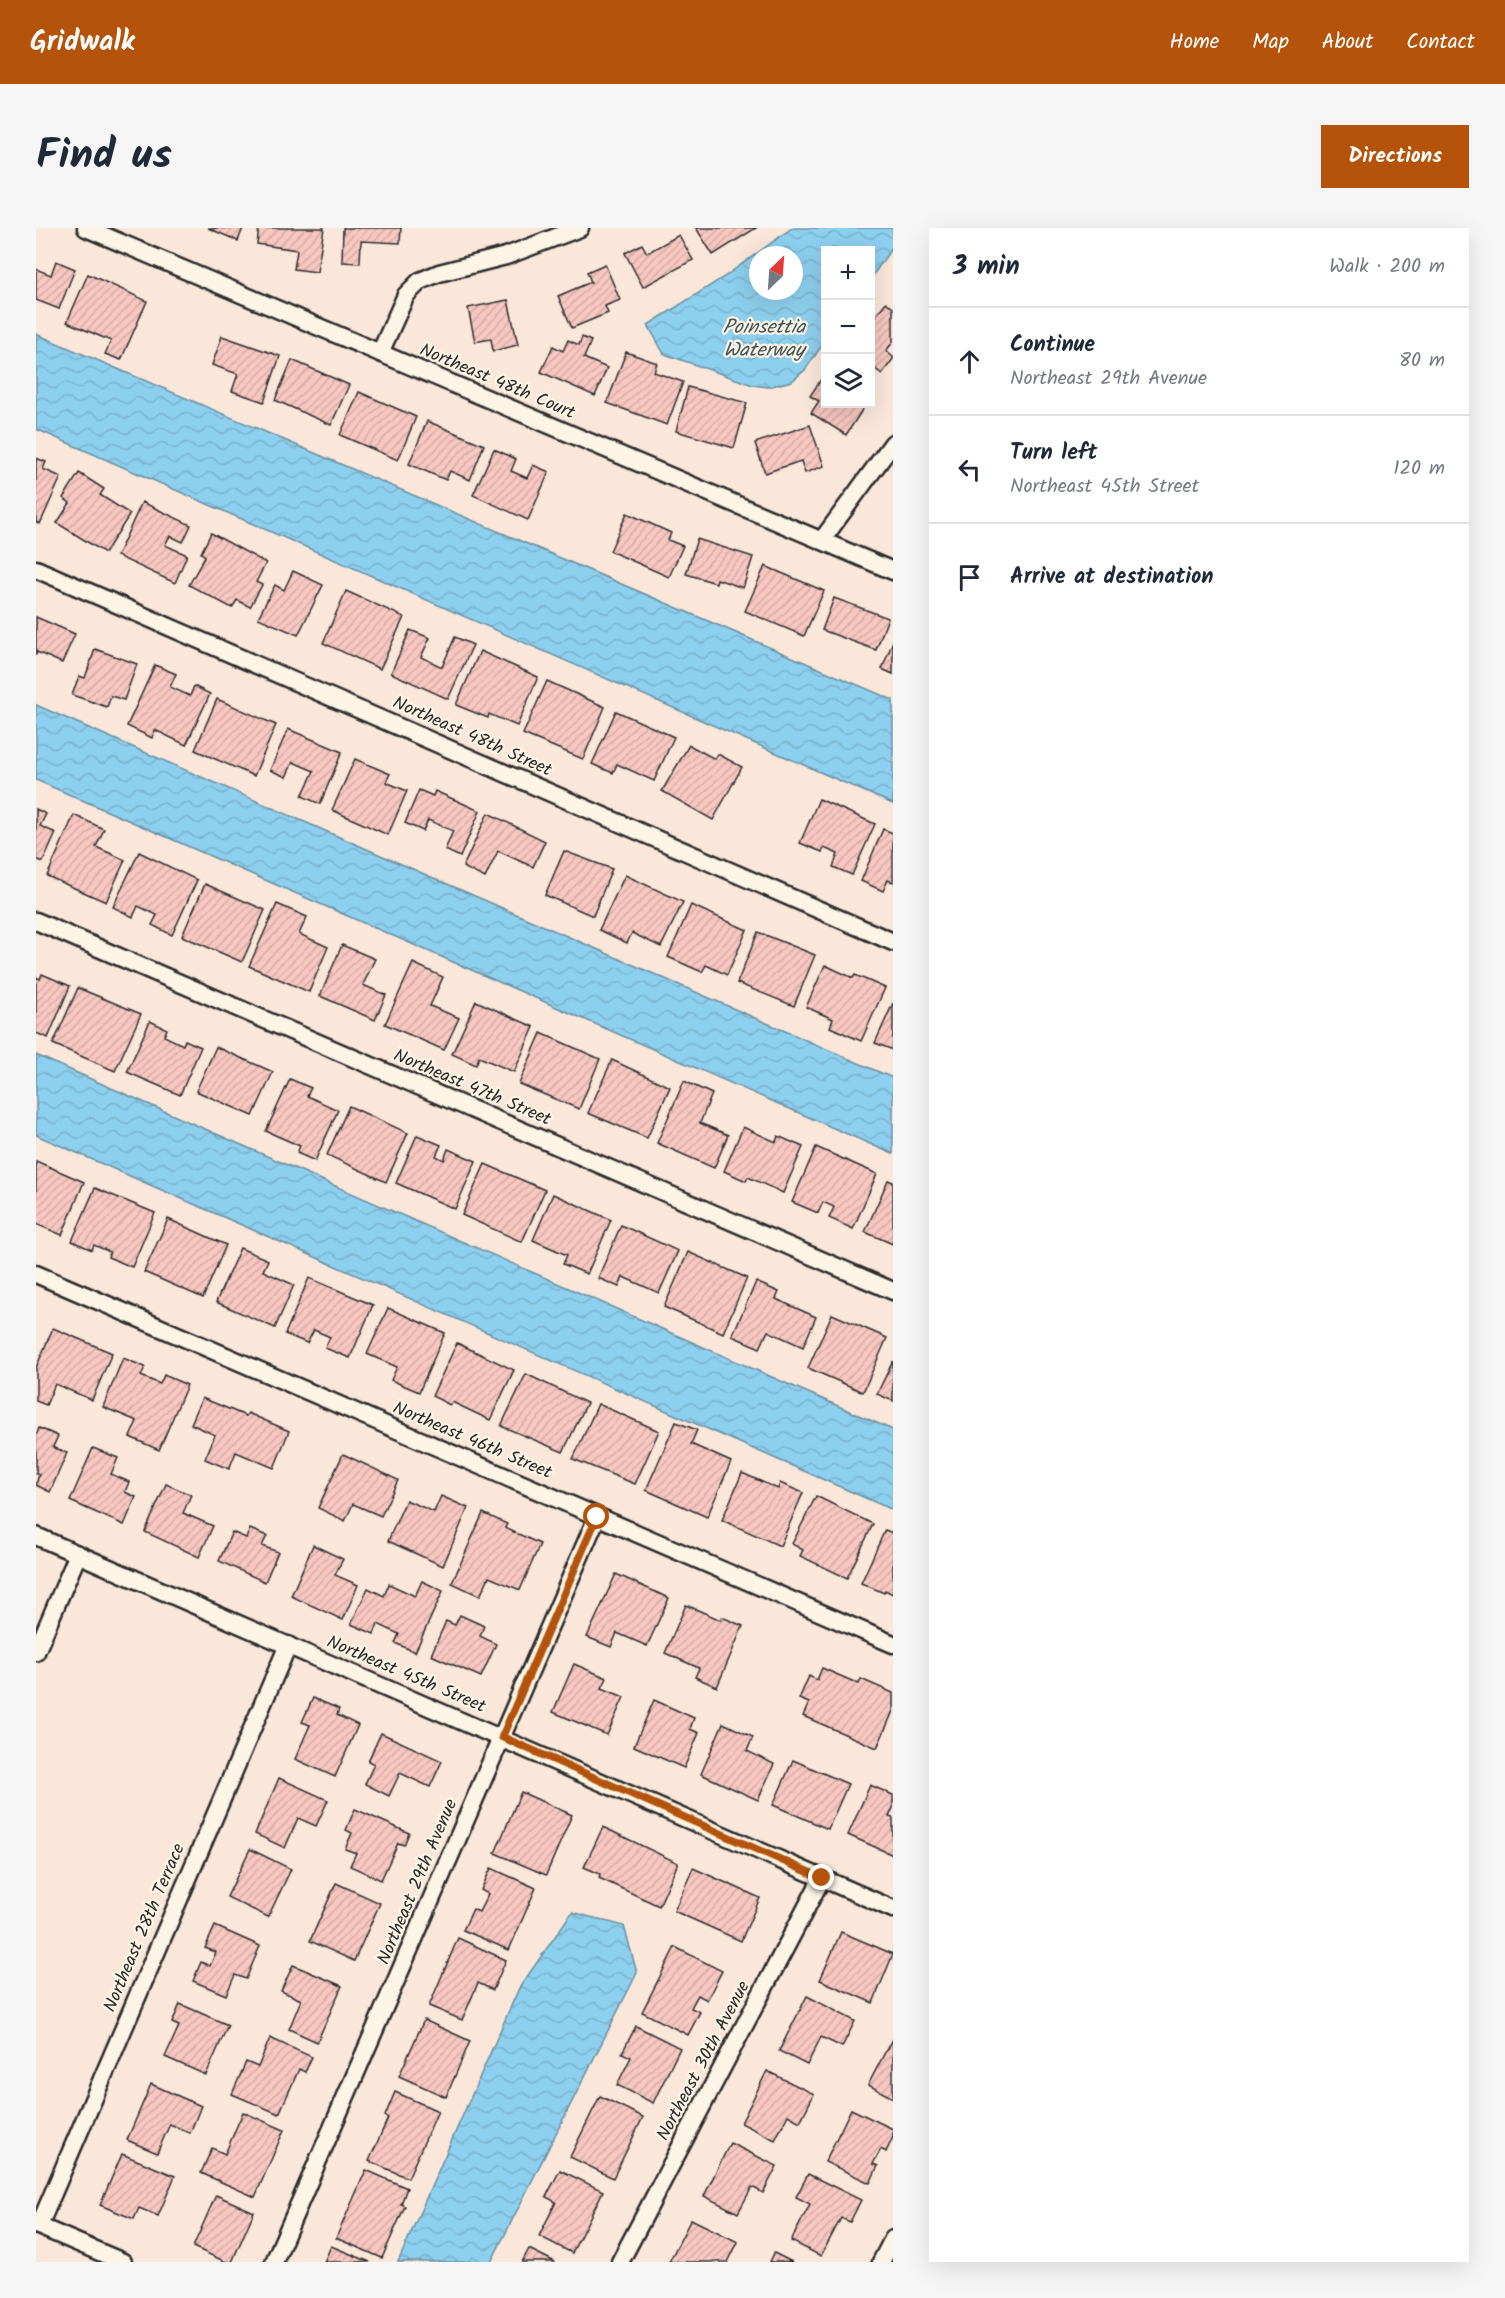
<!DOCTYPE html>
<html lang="en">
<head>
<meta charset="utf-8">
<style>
  body { margin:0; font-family:Kalam,sans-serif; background:#f6f6f7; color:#1f2937 }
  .controls { position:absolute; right:18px; top:18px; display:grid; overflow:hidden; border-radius:0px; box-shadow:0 6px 24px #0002 }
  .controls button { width:54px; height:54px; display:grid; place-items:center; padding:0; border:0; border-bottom:2px solid #e0e1e3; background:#fff; color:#1f2937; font:30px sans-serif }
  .compass { position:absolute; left:713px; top:18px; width:54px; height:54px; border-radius:50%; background:#fff; box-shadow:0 6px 24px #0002; rotate:25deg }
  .stop { position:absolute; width:18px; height:18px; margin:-14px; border:4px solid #b45309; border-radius:50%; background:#fff }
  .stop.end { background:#b45309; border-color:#fff; box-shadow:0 2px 6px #0008 }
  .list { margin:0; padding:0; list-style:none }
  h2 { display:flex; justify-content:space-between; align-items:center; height:78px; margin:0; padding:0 24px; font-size:26px }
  h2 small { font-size:20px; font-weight:400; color:#747a83 }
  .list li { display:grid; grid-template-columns:39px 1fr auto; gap:18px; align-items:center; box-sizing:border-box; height:108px; padding:0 24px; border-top:2px solid #e0e1e3 }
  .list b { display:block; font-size:22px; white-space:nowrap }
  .list p { margin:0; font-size:20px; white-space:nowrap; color:#747a83 }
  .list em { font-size:20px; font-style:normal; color:#747a83 }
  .icon { flex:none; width:33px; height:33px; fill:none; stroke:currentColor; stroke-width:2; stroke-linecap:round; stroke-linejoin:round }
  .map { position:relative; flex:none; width:857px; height:2034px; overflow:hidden; border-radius:0px }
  header { display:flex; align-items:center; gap:36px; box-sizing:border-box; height:84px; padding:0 30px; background:#b45309; color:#fff }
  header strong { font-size:28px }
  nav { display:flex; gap:33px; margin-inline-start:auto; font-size:21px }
  .intro { display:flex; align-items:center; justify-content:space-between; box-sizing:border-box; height:144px; padding:0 36px }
  h1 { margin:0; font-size:42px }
  .button { padding:15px 27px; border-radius:0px; background:#b45309; color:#fff; font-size:21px; font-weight:700 }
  main { display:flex; gap:36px; padding:0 36px }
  aside { flex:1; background:#fff; border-radius:0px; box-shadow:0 6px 24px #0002 }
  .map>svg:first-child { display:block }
</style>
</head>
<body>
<header>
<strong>Gridwalk</strong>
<nav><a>Home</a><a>Map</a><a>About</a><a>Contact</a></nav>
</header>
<div class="intro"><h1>Find us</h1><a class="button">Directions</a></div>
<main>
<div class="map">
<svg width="857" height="2034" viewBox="0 0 857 2034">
  <defs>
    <pattern id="water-waves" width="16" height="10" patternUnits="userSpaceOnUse" patternTransform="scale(1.5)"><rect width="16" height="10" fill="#8dcfee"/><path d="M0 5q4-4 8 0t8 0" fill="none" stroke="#7ab2cc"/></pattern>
    <pattern id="building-hatch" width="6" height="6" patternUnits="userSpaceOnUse" patternTransform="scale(1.5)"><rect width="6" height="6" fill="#f7c7c0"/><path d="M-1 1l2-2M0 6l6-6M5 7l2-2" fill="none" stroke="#d4aba5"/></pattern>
  </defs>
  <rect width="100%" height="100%" fill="#fae7da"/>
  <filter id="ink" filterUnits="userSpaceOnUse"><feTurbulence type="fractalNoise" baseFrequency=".0167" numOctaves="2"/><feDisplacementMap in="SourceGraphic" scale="12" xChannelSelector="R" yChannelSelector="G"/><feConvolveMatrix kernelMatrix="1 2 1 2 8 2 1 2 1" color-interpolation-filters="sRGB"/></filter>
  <g filter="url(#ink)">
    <g fill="url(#water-waves)" stroke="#668da0" stroke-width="1.5" fill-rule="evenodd">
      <path d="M756,0H857V18L835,50L834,22H790L789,113L769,142L756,153L732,159L717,157L628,126L612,97L688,49ZM722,27H758V63H722Z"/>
      <path d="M0,106L857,472V576L0,201Z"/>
      <path d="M0,477L857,850V926L0,552Z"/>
      <path d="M0,827L857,1202V1282L0,907Z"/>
      <path d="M536,1684L588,1698L601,1745L455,2034H362L483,1760Z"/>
    </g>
    <g fill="url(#building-hatch)" stroke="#2b2b2b" stroke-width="1.5">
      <path d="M172,0H207L202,13Z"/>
      <path d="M223,0H288L281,44L258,41L261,22L221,16Z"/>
      <path d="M307,0H365L364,15L325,13L324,35L306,34Z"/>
      <path d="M660,0H720L677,27Z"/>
      <path d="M643,7L657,32L607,59L589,25L606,16L611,25Z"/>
      <path d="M20,33L39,41L23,81L0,72V41L15,47Z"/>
      <path d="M569,36L584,72L569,78L572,85L536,100L522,68L555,54L551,44Z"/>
      <path d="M52,46L111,73L85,132L69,126L75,113L31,94Z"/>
      <path d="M472,72L482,117L457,123L455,111L439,114L432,80Z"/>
      <path d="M850,74L857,80V114L850,123L857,129V131L846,146L834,137V95Z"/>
      <path d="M186,108L244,128L228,174L196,163L202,146L176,137Z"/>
      <path d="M546,109L555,113L548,130L571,140L559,168L505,144L517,118L527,123L532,112L543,117Z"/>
      <path d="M590,124L621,135L618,144L647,154L631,197L571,175Z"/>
      <path d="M256,132L313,157L295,197L239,172Z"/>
      <path d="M790,144V176H830L810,207L775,185L783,173L774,168Z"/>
      <path d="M652,159L711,175L698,220L640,203Z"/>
      <path d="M323,164L380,189L362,232L304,207Z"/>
      <path d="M391,193L448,217L434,252L414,243L410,252L373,236Z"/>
      <path d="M774,197L788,238L769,245L765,233L729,245L719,215Z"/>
      <path d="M458,221L480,231L475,243L491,250L497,237L513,244L492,292L437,267Z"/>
      <path d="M0,230L10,234L7,241L25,249L4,296L0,294Z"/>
      <path d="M43,245L68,261L64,267L94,286L69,325L21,295L34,275L27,270Z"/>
      <path d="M106,274L155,297L147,314L134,308L129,317L151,327L139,355L81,328Z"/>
      <path d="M591,285L635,305L632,312L647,318L633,349L574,323Z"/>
      <path d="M175,305L230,335L220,354L226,357L214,379L201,372L196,380L153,357L169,328L165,325Z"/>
      <path d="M661,311L717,329L707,360L681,351L680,355L650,346Z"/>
      <path d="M729,338L788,363L768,408L709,383Z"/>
      <path d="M257,343L287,357L262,407L222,390L239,357L248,362Z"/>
      <path d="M310,363L368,389L344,441L287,415Z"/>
      <path d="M798,370L852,390L840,422L786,402Z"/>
      <path d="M0,389L39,406L26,435L1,424L0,427Z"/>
      <path d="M374,402L394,410L385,429L406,439L419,409L437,417L412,471L355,445Z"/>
      <path d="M857,413V446L846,441Z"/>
      <path d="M59,421L101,436L88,472L75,468L71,479L36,467L43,448L49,450Z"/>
      <path d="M444,423L502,449L481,498L453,486L452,490L420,477Z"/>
      <path d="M119,437L140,446L134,459L154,468L158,458L174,466L150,517L119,502L116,510L91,498Z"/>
      <path d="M511,453L569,479L547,531L487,506Z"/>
      <path d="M181,471L240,497L218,548L159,522Z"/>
      <path d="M580,483L638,509L618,553L581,536L577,545L556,536Z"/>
      <path d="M252,501L306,524L284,576L266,568L278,543L257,534L250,549L234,542Z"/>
      <path d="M653,517L679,531L682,526L706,539L677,592L626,563Z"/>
      <path d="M319,531L354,546L350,554L371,563L352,607L296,582Z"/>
      <path d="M383,562L397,568L399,563L444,583L424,629L409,622L417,603L392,592L387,603L369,595Z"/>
      <path d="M783,571L839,596L816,647L797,639L802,626L788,620L786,624L764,615Z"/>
      <path d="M0,581L10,586L4,598L20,605L7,634L0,631Z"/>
      <path d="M452,585L509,613L497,639L462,623L449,650L427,639Z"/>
      <path d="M38,587L68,601L60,619L89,632L70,674L11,648Z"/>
      <path d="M847,601L857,605V654L852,652L847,663L825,653Z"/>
      <path d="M528,623L576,641L557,688L509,667Z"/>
      <path d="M103,624L161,652L136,707L116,697L121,687L102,678L97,689L77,679Z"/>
      <path d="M589,647L647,674L625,719L596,705L591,715L563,702Z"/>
      <path d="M169,656L229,682L206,734L146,708Z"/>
      <path d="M241,676L271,689L263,706L292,719L273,764L213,738Z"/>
      <path d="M655,677L711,702L691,747L670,737L666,744L632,729Z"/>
      <path d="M722,704L779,727L758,778L701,755Z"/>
      <path d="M306,717L339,731L327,757L350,767L339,792L284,768Z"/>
      <path d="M377,735L407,749L394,778L423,790L408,822L349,796Z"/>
      <path d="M789,737L817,750L819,747L849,760L825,813L794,799L797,791L770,779Z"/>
      <path d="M6,746L34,758L12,810L0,805V749L4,751Z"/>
      <path d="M42,760L105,786L79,843L17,816Z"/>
      <path d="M440,773L498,799L478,844L443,829L440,837L416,826Z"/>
      <path d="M857,775V822L839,815Z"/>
      <path d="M114,793L131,801L128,808L147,817L149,812L165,819L144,867L91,844Z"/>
      <path d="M505,805L564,831L543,881L483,856Z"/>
      <path d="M180,819L237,844L217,888L160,863Z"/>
      <path d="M576,832L634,859L611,910L552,885Z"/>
      <path d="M254,851L275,860L271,868L302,882L279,933L261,925L264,918L230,903Z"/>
      <path d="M648,853L676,866L664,895L692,907L678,940L621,915Z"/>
      <path d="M313,878L372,905L350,954L291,927Z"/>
      <path d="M707,899L740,914L742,908L767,919L747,965L712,949L710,953L688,943Z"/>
      <path d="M381,907L405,917L400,928L408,932L412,921L440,933L419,981L360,955Z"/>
      <path d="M780,919L841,946L817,1001L793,990L798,979L787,974L782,985L756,974Z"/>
      <path d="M0,933L48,954L26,1007L0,996Z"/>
      <path d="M449,936L509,962L486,1014L426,987Z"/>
      <path d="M852,952L857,954V1016L829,1004Z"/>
      <path d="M59,960L119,985L96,1039L72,1029L74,1024L58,1017L56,1022L36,1013Z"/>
      <path d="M517,966L575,992L551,1046L527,1036L531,1027L497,1012Z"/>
      <path d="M132,991L190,1017L167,1070L108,1044Z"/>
      <path d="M585,997L642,1023L623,1065L587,1049L583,1059L562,1050Z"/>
      <path d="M204,1020L232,1032L227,1043L258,1057L239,1100L180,1074Z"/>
      <path d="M652,1024L711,1050L687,1105L628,1079Z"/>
      <path d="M273,1050L337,1077L314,1130L289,1120L294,1109L278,1102L271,1115L249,1106Z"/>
      <path d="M720,1054L743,1064L740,1071L780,1089L767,1119L732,1103L724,1120L696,1108Z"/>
      <path d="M352,1080L409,1105L383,1164L355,1152L361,1139L331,1126Z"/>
      <path d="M796,1086L851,1110L827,1164L772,1140Z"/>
      <path d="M17,1100L76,1125L56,1172L19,1156L10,1177L0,1173V1140Z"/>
      <path d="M421,1115L478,1142L454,1192L416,1174L414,1177L396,1168Z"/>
      <path d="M87,1130L109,1139L105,1148L124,1156L128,1147L151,1157L123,1222L94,1209L101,1193L67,1179Z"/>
      <path d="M857,1133V1173L841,1166Z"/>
      <path d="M490,1146L551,1175L527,1224L465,1198Z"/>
      <path d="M166,1170L210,1188L212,1185L253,1203L238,1240L200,1224L193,1241L169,1231L179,1207L155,1196Z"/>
      <path d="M562,1176L623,1203L599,1256L537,1231Z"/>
      <path d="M640,1194L661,1202L655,1216L695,1234L671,1289L610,1262Z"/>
      <path d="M3,1200L22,1208L17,1219L31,1225L14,1264L0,1257L3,1246L0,1245V1208Z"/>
      <path d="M57,1220L82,1230L75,1246L93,1254L89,1264L100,1269L88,1297L34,1273Z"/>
      <path d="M307,1226L362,1252L345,1288L317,1276L309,1293L282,1280Z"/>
      <path d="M706,1245L742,1261L744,1255L767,1265L744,1318L686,1292Z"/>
      <path d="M130,1256L155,1267L147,1285L177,1298L163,1329L109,1304Z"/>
      <path d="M405,1268L432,1280L407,1338L352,1313L370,1272L398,1284Z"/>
      <path d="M780,1268L837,1296L811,1350L764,1328L767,1322L756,1316Z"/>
      <path d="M447,1285L471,1296L469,1300L504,1316L484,1362L453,1349L444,1368L416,1355Z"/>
      <path d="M214,1301L231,1308L226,1318L242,1324L229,1354L183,1333L196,1304L210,1310Z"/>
      <path d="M849,1302L857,1305V1366L849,1362L848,1365L825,1355Z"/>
      <path d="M277,1317L307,1331L299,1347L322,1357L307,1392L255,1368Z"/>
      <path d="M580,1346L633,1370L611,1418L581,1405L575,1419L551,1409Z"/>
      <path d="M386,1353L407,1363L379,1424L359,1415L363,1406L342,1396L338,1406L315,1396L332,1360L348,1368L353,1356L379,1368Z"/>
      <path d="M650,1377L685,1392L686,1389L707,1398L681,1459L659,1449L663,1440L629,1425Z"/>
      <path d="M424,1387L448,1398L444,1408L460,1416L445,1449L395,1427L410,1393L419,1397Z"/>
      <path d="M538,1436L571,1450L566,1460L588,1469L571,1507L517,1484Z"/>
      <path d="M786,1440L823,1456L825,1451L857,1465V1483L841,1520L767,1488L773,1475L763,1471L773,1448L781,1452Z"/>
      <path d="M277,1470L303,1481L301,1487L322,1497L299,1549L259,1531L274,1497L266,1494Z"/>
      <path d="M618,1472L658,1490L654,1501L663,1505L648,1540L598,1518Z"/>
      <path d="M687,1495L717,1509L711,1523L738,1536L722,1572L665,1546Z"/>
      <path d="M345,1505L406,1533L394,1559L364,1545L353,1568L329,1556L338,1536L332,1533Z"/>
      <path d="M757,1532L812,1556L792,1601L737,1577Z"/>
      <path d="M243,1550L292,1572L280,1598L262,1590L249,1620L219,1606Z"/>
      <path d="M834,1557L857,1567V1580L853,1589L857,1590V1627L812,1607Z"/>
      <path d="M485,1564L536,1587L510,1647L459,1625Z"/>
      <path d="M319,1581L373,1605L368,1617L362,1615L345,1652L314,1638L320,1625L309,1621L316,1605L310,1602Z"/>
      <path d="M567,1599L642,1635L623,1678L563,1650L564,1646L548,1639Z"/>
      <path d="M214,1621L255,1641L232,1689L191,1669Z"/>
      <path d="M455,1640L500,1660L473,1722L427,1702L437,1681L443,1684L452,1666L445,1662Z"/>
      <path d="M657,1640L724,1670L705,1713L638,1683Z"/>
      <path d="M300,1655L344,1675L318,1733L274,1713Z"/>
      <path d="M179,1698L224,1718L210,1751L199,1747L190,1767L157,1753L165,1734L174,1738L180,1724L169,1720Z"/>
      <path d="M805,1704L857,1726L837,1775L784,1752Z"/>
      <path d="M422,1710L470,1732L457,1762L442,1755L426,1792L393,1778Z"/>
      <path d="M639,1719L686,1743L671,1772L662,1767L655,1780L664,1784L652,1807L606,1784Z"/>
      <path d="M257,1737L306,1758L281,1814L253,1801L265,1772L245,1763Z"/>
      <path d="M771,1768L819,1793L806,1819L785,1809L771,1837L743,1823Z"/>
      <path d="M144,1776L192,1797L170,1847L129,1829L143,1798L136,1795Z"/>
      <path d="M388,1792L434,1813L410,1869L363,1848Z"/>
      <path d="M600,1798L644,1820L617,1875L581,1857L595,1829L586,1825Z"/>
      <path d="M234,1810L276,1829L269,1844L263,1841L243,1886L196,1866L210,1834L222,1839Z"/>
      <path d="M856,1811H857V1870L832,1857Z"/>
      <path d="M731,1843L778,1866L764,1894L752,1887L739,1912L705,1895Z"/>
      <path d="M115,1856L165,1878L154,1905L134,1896L121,1925L91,1912Z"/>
      <path d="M359,1864L402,1883L372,1950L333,1933L352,1890L349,1888Z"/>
      <path d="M564,1868L607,1889L577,1950L534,1929Z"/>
      <path d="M815,1881L857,1901V1909L850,1924L845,1921L837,1936L842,1938L834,1955L789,1934Z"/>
      <path d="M207,1884L248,1902L219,1969L165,1945L176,1920L189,1926Z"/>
      <path d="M694,1915L741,1938L727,1965L716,1959L702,1985L668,1968Z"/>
      <path d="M86,1926L139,1948L122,1988L103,1980L98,1991L64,1977Z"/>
      <path d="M330,1942L371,1960L365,1976L369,1978L346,2030L300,2010Z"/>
      <path d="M524,1942L567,1963L536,2025L503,2008L520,1974L510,1969Z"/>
      <path d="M772,1946L825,1972L814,1994L805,1990L785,2028L755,2013L774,1976L760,1969Z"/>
      <path d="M180,1967L218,1984L196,2034H190L157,2019Z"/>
      <path d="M655,1991L702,2014L692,2034H633Z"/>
      <path d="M295,2018L334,2034H288Z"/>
      <path d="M493,2021L519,2034H486Z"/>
      <path d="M738,2025L756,2034H734Z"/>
    </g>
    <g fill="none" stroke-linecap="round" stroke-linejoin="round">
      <defs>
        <g id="street">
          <path d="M50,0L857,343"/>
          <path d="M344,125L370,67L384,53L403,45L470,28L544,0"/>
          <path d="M786,312L857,215"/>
          <path d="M0,341L857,714"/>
          <path d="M0,693L857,1063"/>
          <path d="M0,1046L857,1416"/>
          <path d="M0,1308L857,1681"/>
          <path d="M0,1424L42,1326"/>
          <path d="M0,1997L87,2034"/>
          <path d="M3,1998L252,1417"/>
          <path d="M238,2034L561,1289"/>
          <path d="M584,2034L786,1650"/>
          <path d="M845,2034L857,2011"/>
        </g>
      </defs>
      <use href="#street" stroke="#2b2b2b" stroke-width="21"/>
      <use href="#street" stroke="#fcf5e5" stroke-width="16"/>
    </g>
  </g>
  <g fill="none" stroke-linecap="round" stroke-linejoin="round" filter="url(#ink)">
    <path stroke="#b45309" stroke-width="8" d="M561,1289L466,1509L786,1650"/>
  </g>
  <g text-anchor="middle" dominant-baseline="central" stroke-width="4.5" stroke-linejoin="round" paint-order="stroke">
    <g font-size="18" fill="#2b2b2b" stroke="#fcf5e5">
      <text transform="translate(461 154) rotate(23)">Northeast 48th Court</text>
      <text transform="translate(436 509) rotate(24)">Northeast 48th Street</text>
      <text transform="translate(436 860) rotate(23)">Northeast 47th Street</text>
      <text transform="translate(436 1213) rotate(23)">Northeast 46th Street</text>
      <text transform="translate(370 1447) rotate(23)">Northeast 45th Street</text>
      <text transform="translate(382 1654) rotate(-67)">Northeast 29th Avenue</text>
      <text transform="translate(109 1700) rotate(-67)">Northeast 28th Terrace</text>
      <text transform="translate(668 1833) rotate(-62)">Northeast 30th Avenue</text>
    </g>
    <g font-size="20" font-style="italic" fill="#44545c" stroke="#fcf5e5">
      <text x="728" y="100">Poinsettia<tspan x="728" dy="23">Waterway</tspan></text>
    </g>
  </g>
</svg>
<div class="controls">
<button>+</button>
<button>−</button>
<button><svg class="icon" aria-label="layers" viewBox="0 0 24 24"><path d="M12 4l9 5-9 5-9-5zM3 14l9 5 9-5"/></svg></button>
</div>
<svg class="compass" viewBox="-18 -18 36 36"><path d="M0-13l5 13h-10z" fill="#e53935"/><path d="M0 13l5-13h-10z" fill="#747a83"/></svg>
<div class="stop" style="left:561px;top:1289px"></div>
<div class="stop end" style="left:786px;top:1650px"></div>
</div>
<aside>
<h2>3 min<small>Walk · 200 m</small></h2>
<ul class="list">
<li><svg class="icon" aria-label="ahead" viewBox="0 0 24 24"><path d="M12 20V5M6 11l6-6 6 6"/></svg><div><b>Continue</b><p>Northeast 29th Avenue</p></div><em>80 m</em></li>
<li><svg class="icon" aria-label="left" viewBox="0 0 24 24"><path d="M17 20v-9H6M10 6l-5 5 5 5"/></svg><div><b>Turn left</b><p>Northeast 45th Street</p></div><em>120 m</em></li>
<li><svg class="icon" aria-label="arrive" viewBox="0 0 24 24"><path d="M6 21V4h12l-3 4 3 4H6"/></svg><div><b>Arrive at destination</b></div></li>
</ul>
</aside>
</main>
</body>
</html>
